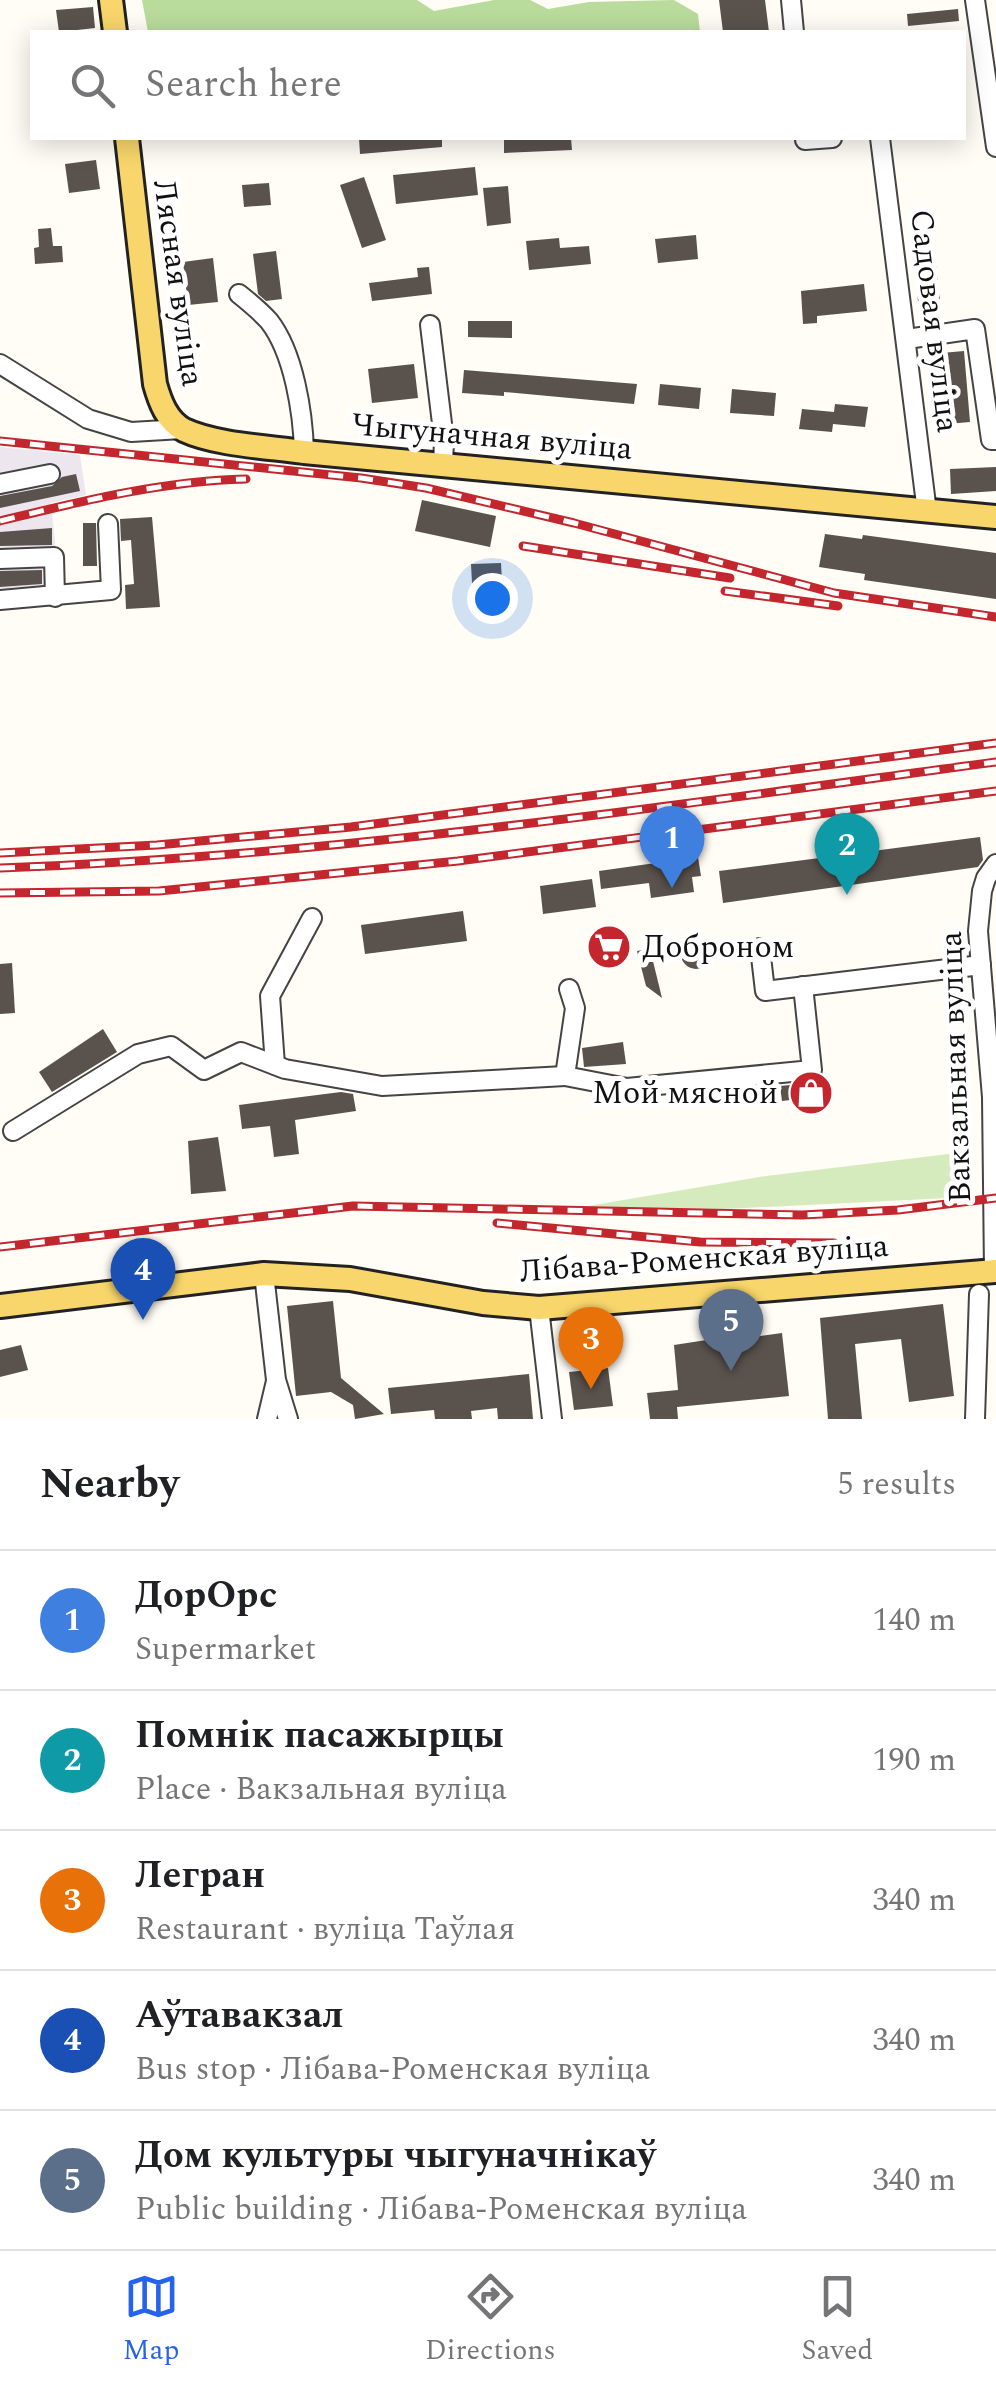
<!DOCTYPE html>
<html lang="en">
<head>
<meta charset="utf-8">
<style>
  body { margin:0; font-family:Spectral,serif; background:#f2f2f2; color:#202124 }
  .you { position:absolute; left:492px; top:598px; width:35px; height:35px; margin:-25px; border:8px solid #fff; border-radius:50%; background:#1a73e8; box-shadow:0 0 0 15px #1a73e833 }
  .badge { display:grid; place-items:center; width:65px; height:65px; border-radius:50%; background:#2563eb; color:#fff; font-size:32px; font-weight:700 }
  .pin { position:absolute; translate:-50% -82px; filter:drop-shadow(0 2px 5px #0008) }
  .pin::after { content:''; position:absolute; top:52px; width:35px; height:30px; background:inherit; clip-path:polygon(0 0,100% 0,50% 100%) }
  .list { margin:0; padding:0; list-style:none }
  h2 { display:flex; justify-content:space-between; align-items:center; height:130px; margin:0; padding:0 40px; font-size:42px }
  h2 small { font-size:32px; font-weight:400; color:#757577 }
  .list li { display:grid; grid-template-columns:65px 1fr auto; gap:30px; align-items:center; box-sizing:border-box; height:140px; padding:0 40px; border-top:2px solid #e0e0e0 }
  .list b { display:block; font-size:38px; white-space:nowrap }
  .list p { margin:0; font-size:32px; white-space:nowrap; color:#757577 }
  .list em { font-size:32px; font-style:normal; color:#757577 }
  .icon { flex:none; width:55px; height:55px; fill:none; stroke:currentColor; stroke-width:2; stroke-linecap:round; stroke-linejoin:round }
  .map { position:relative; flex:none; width:996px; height:1419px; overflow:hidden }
  .search { position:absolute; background:#fff; box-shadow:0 5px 25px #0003; left:30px; right:30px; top:30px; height:110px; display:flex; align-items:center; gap:25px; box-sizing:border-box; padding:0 35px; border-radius:0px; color:#757577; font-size:38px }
  .sheet { height:830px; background:#fff }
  nav { display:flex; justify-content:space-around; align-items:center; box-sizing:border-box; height:140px; border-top:2px solid #e0e0e0; background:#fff; font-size:28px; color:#757577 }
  nav a { display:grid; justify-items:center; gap:5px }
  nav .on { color:#2563eb }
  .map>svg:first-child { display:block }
</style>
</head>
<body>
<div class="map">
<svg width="996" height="1419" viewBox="0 0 996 1419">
  <rect width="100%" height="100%" fill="#fffdf5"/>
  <path fill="#eee6ef" d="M0,447L80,455L86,495L51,503L60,589L0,592Z"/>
  <path fill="#d5ebbd" d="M965,1152L968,1197L724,1209L582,1207L766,1176Z"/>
  <path fill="#b9dc9c" d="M142,0H417L434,11L494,0H530L548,9L589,2L674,0L698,14L700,32H148Z"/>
  <g fill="#5a524d">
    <path d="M719,0H765L769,32H723Z"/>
    <path d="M93,7L95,28L59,32L56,10Z"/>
    <path d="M958,9L959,21L908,26L907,14Z"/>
    <path d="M359,138H442V147L360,154Z"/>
    <path d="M504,138H571L572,150L504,153Z"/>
    <path d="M96,160L100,189L69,193L65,164Z"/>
    <path d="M475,167L478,195L396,204L393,175Z"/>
    <path d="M364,177L386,240L362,248L340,185Z"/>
    <path d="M269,183L271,205L244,207L242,185Z"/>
    <path d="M508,186L511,223L487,226L483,188Z"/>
    <path d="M51,228L53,246H62L63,262L35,264L34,248L39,247L38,229Z"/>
    <path d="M696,235L698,259L658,263L655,239Z"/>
    <path d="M559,238L560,248L589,246L591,264L529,270L526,241Z"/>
    <path d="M276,251L282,299L266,301L258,294L253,254Z"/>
    <path d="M213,258L218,302L188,305L183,262Z"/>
    <path d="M936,266L940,300L918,302L915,268Z"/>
    <path d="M429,267L432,294L372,301L369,283L418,277L417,268Z"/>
    <path d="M864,284L867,311L817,316V323L803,324L801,291Z"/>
    <path d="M468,321H512V338L468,337Z"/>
    <path d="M964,351L970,422L936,425L930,354Z"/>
    <path d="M414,364L418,398L372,403L368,369Z"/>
    <path d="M464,370L637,384L634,404L504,392V396L462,393Z"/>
    <path d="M660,384L701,388L699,409L658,405Z"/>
    <path d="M732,389L776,393L774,416L730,413Z"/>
    <path d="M835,404L868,407L865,427L833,424L832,432L799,429L802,409L834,412Z"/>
    <path d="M996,467V491L951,494L950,469Z"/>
    <path d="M76,474L80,491L0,508V496L52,486L62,477Z"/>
    <path d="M422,500L496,516L490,547L415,531Z"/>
    <path d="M152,517L160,607L126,609L125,585L134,584L131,540L121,541L120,519Z"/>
    <path d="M83,523H96L97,566H83Z"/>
    <path d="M52,528V545L0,546V532Z"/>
    <path d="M825,534L862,539L863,535L996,553V599L864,580L865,574L819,567Z"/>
    <path d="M501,563L503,600L473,602L471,564Z"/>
    <path d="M42,570V584L0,587V571Z"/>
    <path d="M980,837L983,860L978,867L723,903L719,871Z"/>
    <path d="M698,857L701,876L692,877L694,892L651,898L649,883L601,889L599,871Z"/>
    <path d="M592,879L596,907L543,914L540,886Z"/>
    <path d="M463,911L467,941L365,954L361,925Z"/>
    <circle cx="696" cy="954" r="15"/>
    <path d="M650,949L662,998L646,986L637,951Z"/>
    <path d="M12,963L15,1013L0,1014V964Z"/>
    <path d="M103,1029L117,1052L52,1092L39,1072Z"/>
    <path d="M623,1042L626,1064L584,1067L582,1048Z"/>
    <path d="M821,1078L824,1096L782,1101L780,1086L800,1084L801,1095Z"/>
    <path d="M341,1092L353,1094L356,1111L295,1120L299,1154L274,1157L270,1126L242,1129L239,1105Z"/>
    <path d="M218,1137L226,1191L191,1194L188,1141Z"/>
    <path d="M333,1301L341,1378L384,1414L355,1419L353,1405L331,1392L296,1396L287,1306Z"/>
    <path d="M943,1304L954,1396L909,1402L901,1339L855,1344L862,1419H828L820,1318Z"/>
    <path d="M759,1332L760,1336L782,1333L789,1396L677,1407L678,1419H650L647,1393L678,1390L674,1345Z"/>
    <path d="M21,1345L28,1370L0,1377V1350Z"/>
    <path d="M608,1368L613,1406L574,1410L569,1372Z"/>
    <path d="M529,1374L533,1419H498L497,1408L471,1411L472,1419H435L434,1410L391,1414L388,1388Z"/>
  </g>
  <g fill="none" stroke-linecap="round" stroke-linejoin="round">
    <defs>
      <g id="minor">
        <path d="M791,0L794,32"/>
        <path d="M975,0L996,147"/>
        <path d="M805,138V140L832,138"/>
        <path d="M880,138L927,512"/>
        <path d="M239,294C249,302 260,311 269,321C294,353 303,413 304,452"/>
        <path d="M430,325L444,440L443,465"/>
        <path d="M907,339L975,329L991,440H996"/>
        <path d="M0,364L88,419L131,432L182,429"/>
        <path d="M0,484L50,474"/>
        <path d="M0,559L54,557L55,597"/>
        <path d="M0,600L111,590L108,524"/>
        <path d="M760,948L765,991L981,965"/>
        <path d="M569,989L575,1008L565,1076L627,1088L812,1070L803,986"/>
        <path d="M275,1065L270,996L312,918"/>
        <path d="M13,1131L138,1054L171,1046L204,1070L241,1052L285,1069L382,1086L565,1076"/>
        <path d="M994,1271L992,1097L978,931L982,891L986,878L996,864"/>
        <path d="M264,1274L276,1380L288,1419"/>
        <path d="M539,1308L552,1419"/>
        <path d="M267,1419L276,1381"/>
        <path d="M975,1419L979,1294"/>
      </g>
      <g id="major">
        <path d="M111,0L115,32"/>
        <path d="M127,138L155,384C160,402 167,421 184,430C216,445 269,447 304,452L996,517"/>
        <path d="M0,1306L264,1274L350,1279L483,1303L539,1308L996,1271"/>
      </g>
    </defs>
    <use href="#minor" stroke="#444" stroke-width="22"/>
    <use href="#major" stroke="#222" stroke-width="28"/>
    <use href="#minor" stroke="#fff" stroke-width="18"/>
    <use href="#major" stroke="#f9d66b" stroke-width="22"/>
    <defs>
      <g id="rail">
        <path d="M0,441L361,478L426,488L574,523L834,593L996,617"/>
        <path d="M0,521C82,501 162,481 246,479"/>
        <path d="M523,546L730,578"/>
        <path d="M725,591L838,606"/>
        <path d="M0,853L157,845L351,827L996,743"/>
        <path d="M0,868C334,856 665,806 996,762"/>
        <path d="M0,893L159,891L458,861L996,791"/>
        <path d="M497,1223L700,1242L834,1243"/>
        <path d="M0,1247L353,1206L802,1215L898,1210L996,1198"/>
      </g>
    </defs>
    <use href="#rail" stroke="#c4262e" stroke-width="9"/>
    <use href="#rail" stroke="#fff" stroke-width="5" stroke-dasharray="15" stroke-linecap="butt"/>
  </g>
  <defs>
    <symbol id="supermarket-disc" viewBox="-11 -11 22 22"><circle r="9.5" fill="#c4262e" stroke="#fff"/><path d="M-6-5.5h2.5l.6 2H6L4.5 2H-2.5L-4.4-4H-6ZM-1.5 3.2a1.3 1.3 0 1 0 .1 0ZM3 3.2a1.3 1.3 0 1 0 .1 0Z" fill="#fff"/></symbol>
    <symbol id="shop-disc" viewBox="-11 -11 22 22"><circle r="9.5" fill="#c4262e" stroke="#fff"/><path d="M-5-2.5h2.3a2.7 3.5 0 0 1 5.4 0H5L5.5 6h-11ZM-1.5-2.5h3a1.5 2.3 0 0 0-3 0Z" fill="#fff"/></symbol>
  </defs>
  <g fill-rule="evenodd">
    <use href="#supermarket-disc" x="584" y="922" width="50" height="50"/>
    <use href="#shop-disc" x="786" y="1068" width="50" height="50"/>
  </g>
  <g text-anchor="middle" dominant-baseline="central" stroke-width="10" stroke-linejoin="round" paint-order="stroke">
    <g font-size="32" fill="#111" stroke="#fff">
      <text transform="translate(178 283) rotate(82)">Лясная вуліца</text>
      <text transform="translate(934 321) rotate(83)">Садовая вуліца</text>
      <text transform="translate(492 437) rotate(5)">Чыгуначная вуліца</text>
      <text transform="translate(956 1067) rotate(-92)">Вакзальная вуліца</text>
      <text transform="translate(704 1259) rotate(-4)">Лібава-Роменская вуліца</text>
    </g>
    <g font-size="32" fill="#111" stroke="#fff" text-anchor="start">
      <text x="642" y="947">Доброном</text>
      <text x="778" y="1093" text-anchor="end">Мой мясной</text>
    </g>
  </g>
</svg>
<div class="you"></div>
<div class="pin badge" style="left:672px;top:888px;background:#3f7fe0">1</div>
<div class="pin badge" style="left:847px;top:895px;background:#0f9aa8">2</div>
<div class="pin badge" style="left:591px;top:1389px;background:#e8710a">3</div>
<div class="pin badge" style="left:143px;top:1320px;background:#1a4fb4">4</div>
<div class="pin badge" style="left:731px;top:1371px;background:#5c6f8a">5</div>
<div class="search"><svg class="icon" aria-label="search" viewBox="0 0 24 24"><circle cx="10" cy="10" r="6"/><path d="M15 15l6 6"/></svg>Search here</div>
</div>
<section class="sheet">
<h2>Nearby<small>5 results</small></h2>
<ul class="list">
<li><span class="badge" style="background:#3f7fe0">1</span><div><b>ДорОрс</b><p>Supermarket</p></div><em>140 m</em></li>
<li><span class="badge" style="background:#0f9aa8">2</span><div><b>Помнік пасажырцы</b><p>Place · Вакзальная вуліца</p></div><em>190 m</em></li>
<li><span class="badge" style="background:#e8710a">3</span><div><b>Легран</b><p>Restaurant · вуліца Таўлая</p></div><em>340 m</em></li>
<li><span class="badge" style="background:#1a4fb4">4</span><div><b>Аўтавакзал</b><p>Bus stop · Лібава-Роменская вуліца</p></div><em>340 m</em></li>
<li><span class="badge" style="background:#5c6f8a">5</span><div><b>Дом культуры чыгуначнікаў</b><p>Public building · Лібава-Роменская вуліца</p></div><em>340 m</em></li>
</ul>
</section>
<nav>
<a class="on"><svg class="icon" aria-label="map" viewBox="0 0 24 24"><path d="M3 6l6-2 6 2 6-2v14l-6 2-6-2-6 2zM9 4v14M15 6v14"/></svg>Map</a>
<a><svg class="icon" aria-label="directions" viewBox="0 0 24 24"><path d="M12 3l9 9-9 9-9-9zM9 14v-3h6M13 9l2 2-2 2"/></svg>Directions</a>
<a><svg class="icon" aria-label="saved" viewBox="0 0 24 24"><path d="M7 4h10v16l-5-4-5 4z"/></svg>Saved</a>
</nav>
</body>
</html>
